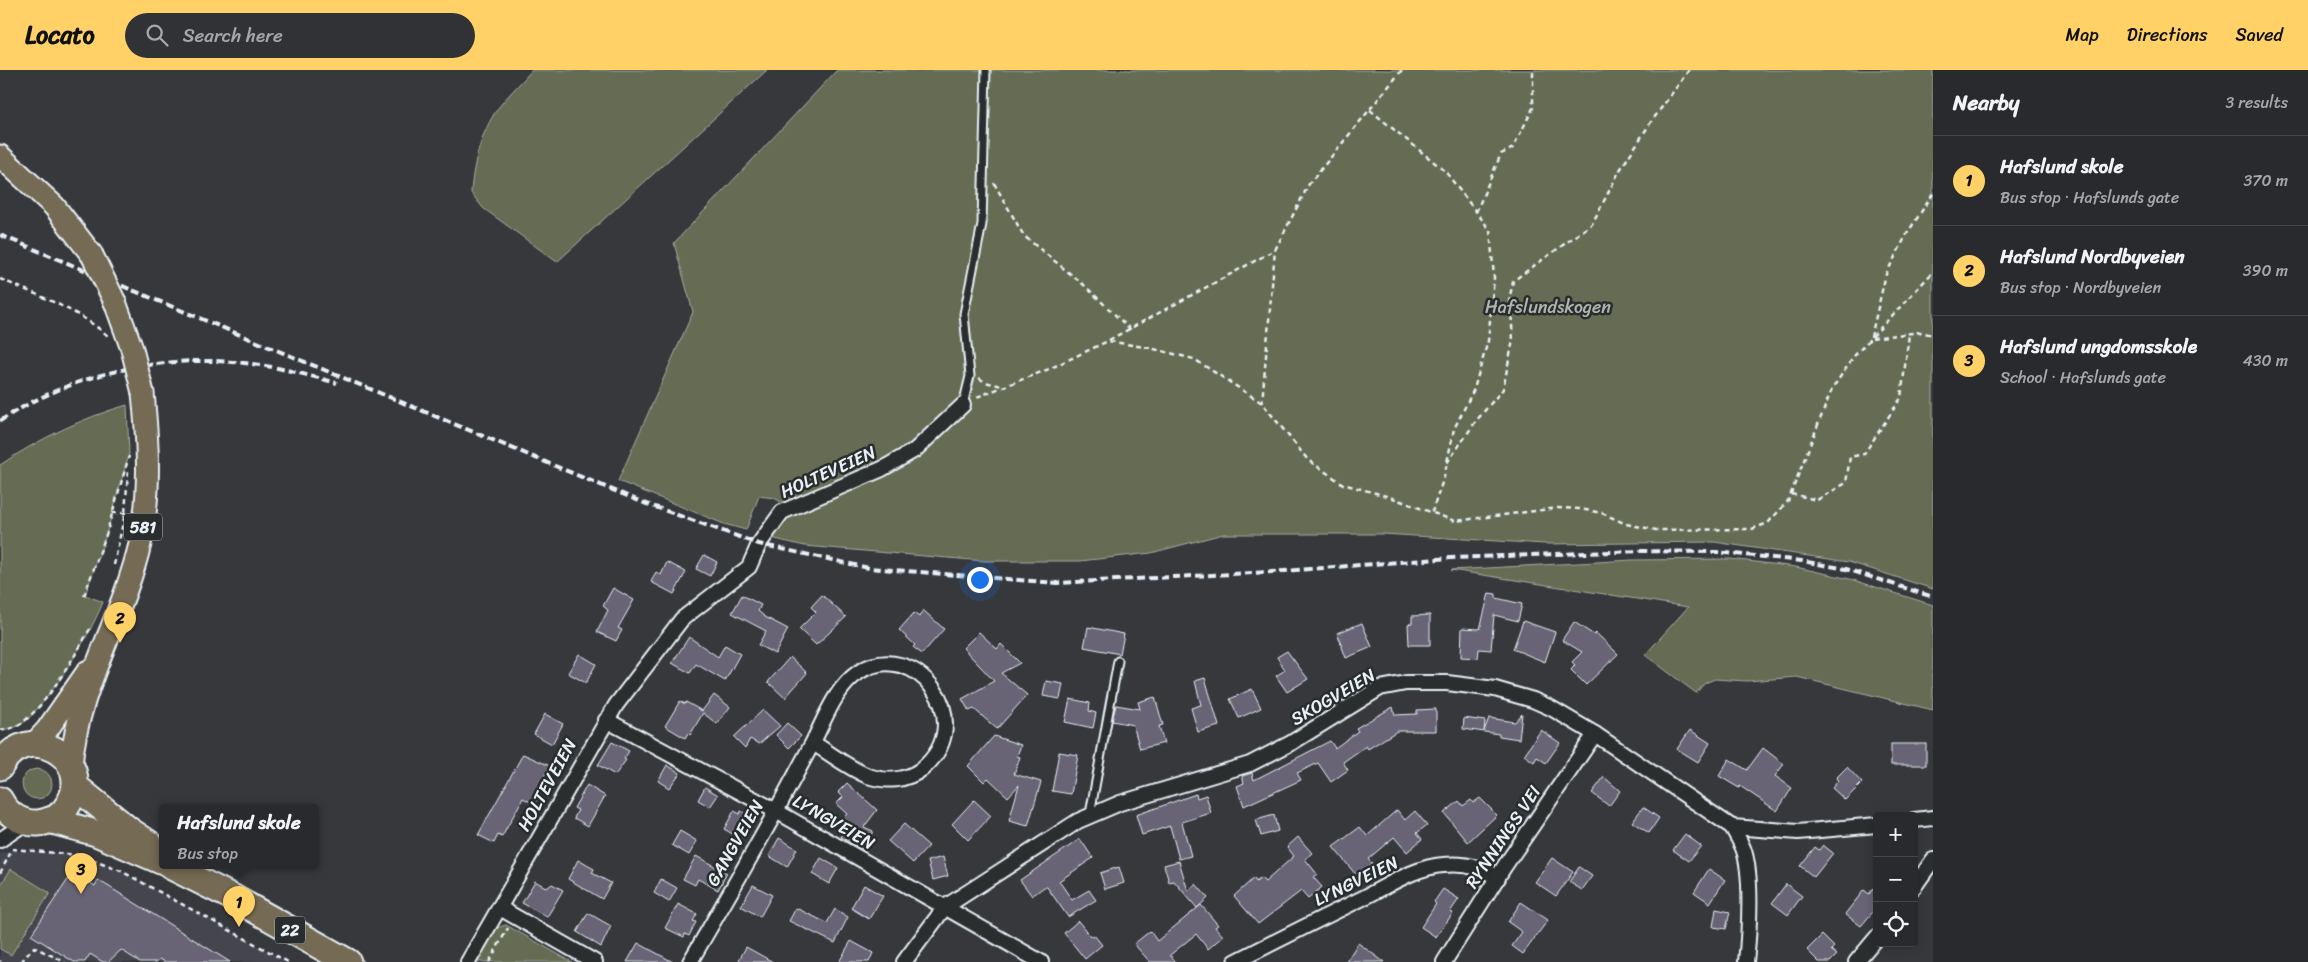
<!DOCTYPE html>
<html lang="en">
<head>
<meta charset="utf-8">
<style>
  body { margin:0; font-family:Sriracha,sans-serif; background:#303235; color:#f1f3f6 }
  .controls { position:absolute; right:15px; bottom:15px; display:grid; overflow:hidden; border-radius:5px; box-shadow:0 2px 8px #0003 }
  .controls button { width:45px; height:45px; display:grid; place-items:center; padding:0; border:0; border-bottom:1px solid #444649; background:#282a2d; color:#f1f3f6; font:25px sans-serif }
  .you { position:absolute; left:979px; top:509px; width:18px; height:18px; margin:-12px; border:4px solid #fff; border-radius:50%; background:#1a73e8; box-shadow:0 0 0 8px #1a73e833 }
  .badge { display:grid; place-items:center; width:32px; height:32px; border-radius:50%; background:#ffd166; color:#111; font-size:16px; font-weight:700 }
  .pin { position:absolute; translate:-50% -41px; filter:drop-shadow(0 1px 2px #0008) }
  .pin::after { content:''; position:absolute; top:26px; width:18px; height:15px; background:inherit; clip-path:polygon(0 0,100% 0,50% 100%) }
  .popup { position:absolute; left:159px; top:734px; width:160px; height:65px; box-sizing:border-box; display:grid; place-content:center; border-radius:5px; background:#282a2d; filter:drop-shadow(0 1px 4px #0005); font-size:16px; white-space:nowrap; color:#a5a7aa }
  .popup b { font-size:19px; color:#f1f3f6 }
  .popup::after { content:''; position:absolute; left:50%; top:100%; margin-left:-10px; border:10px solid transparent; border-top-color:#282a2d }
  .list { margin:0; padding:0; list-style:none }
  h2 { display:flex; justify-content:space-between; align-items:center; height:65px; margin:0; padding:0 20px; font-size:21px }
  h2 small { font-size:16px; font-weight:400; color:#a5a7aa }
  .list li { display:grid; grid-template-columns:32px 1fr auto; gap:15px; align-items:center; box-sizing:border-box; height:90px; padding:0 20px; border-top:1px solid #444649 }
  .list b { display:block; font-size:19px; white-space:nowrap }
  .list p { margin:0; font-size:16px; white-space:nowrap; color:#a5a7aa }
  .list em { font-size:16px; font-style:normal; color:#a5a7aa }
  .icon { flex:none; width:28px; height:28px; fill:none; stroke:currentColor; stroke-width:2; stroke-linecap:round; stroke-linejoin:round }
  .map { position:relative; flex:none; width:1933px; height:892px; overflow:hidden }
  header { display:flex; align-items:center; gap:30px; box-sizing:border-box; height:70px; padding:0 25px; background:#ffd166; color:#111 }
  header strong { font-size:24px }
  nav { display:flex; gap:28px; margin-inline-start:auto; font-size:18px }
  .search { width:350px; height:45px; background:#303235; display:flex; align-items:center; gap:12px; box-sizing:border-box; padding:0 18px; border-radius:28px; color:#a5a7aa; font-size:19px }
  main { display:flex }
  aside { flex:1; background:#282a2d }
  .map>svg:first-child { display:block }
</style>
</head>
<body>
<header>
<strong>Locato</strong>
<div class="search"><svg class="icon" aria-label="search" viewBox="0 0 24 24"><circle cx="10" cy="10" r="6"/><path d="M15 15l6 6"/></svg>Search here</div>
<nav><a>Map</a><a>Directions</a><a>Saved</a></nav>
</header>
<main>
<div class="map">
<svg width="1933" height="892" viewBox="0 0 1933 892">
  <rect width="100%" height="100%" fill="#36383c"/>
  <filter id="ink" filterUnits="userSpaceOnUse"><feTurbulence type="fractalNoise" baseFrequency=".02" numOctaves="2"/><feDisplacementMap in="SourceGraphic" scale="10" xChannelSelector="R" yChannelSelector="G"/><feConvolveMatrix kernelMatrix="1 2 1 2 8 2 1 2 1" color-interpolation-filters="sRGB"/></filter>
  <g filter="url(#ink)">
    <path fill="#45454d" d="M12,780L78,785L96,791L121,801L288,892H0V784Z"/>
    <g fill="#656c52" stroke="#a6aea5">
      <path d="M532,0H767L557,192L483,138L471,123C473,94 481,62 498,38C508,25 521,13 532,0Z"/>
      <path d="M837,0H1933V519L1849,492L1714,472L1545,474L1383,464H1223L1151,483L1080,491H984L805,476L771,468L781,453L796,440L774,428L759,426L746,460L724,454L618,411L693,242L674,173Z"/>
      <path d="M127,335L129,384L106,465L85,525L103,532C91,564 48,634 22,654C16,658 8,659 0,660V395C39,369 82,348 127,335Z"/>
      <path d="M1731,489L1796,497L1850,509L1933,535V640L1797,607L1747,611L1715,609L1705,613L1696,623L1645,585L1688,537L1451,500L1633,490Z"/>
      <circle cx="37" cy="714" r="15"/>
      <path d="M11,799L50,823L11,885L0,879V816Z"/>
      <path d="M506,855L572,892H476C483,878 489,858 506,855Z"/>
    </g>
    <g fill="#686375" stroke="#e8f1f8">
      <path d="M704,485L717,492L710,506L696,499Z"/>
      <path d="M667,492L686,502L674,524L651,512L656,502L661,505Z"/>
      <path d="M613,518L634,530L618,558L622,560L616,571L597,562L608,540L603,536Z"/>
      <path d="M1489,523L1496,524V528L1522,534L1518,551L1494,545L1491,580L1479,579L1478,588L1461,587L1462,558L1480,559Z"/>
      <path d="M742,525L761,535L758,541L765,547L788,559L775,584L758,575L766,561L732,543Z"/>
      <path d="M822,525L846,547L816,575L799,559L816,542L811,537Z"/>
      <path d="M923,540L944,559L922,584L913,577L915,575L899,560L914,543L919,547Z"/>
      <path d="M1430,545V575H1409L1408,554L1412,553V546Z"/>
      <path d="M1523,551L1555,562L1545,592L1513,579Z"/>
      <path d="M1574,552L1594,565L1596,563L1618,584L1586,615L1571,600L1575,595L1572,592L1582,582L1562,570Z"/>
      <path d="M1362,553L1372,577L1346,588L1337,563Z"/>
      <path d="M1088,557L1124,564L1120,584L1084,577Z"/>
      <path d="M979,562L997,579L1001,574L1020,593L1001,603L1027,625L997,659L974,639L969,641L962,629L994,611L963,578Z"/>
      <path d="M689,567L718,587L725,575L740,584L725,611L696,594L690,603L672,593Z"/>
      <path d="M1287,581L1308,609L1287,622L1276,606L1285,600L1277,587Z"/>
      <path d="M579,584L596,594L586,613L568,603Z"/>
      <path d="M790,587L807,603L785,628L768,612Z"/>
      <path d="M1205,608L1219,656L1198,662L1191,638L1201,635L1195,611Z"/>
      <path d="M1046,611L1063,614L1060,629L1043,626Z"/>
      <path d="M1252,619L1261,638L1239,648L1230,629Z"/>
      <path d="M714,625L730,637L717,654L703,643L690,665L688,663L685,668L665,656L680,631L685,634L686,632L702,641Z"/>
      <path d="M1155,627L1163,655L1159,656L1164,673L1140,679L1133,655L1112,651L1116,635L1140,639L1138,632Z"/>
      <path d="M1070,629L1090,633L1089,641L1096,643L1093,658L1065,652Z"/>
      <path d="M1393,637L1395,645L1417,644V640L1436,639V661H1397L1368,679L1366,676L1343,692L1348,700L1331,712L1318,693L1297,703L1301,710L1244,736L1237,716L1244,713L1242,706L1252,703L1254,710L1330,671L1335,678L1358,661L1356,658Z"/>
      <path d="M763,640L780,656L759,674L750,669L745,678L734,667Z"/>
      <path d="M545,644L563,654L552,674L534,664Z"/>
      <path d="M1522,644L1519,669L1499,666V664L1463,659L1464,648L1485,651L1484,661L1489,648L1515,652Z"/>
      <path d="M787,653L801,666L789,678L776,665Z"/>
      <path d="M1541,660L1560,673L1546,693L1537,687L1534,692L1524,685Z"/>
      <path d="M1690,660L1710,673L1698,692L1677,679Z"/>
      <path d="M994,666L1021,675L1017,686L1020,687L1014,704L1041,712L1028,756L1009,751L1019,715L1008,727L988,708L984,712L968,696Z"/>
      <path d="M612,672L629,681L624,689L626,690L615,705L598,695Z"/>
      <rect x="1891" y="674" width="35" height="21"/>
      <path d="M1763,678L1784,694L1775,706L1792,718L1777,741L1740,716L1739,718L1719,706L1729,689L1747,700Z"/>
      <path d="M1059,682L1078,685L1071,724L1052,721Z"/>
      <path d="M523,684L550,696L543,709L547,712L534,734L523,728L502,767L498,765L494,773L478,765Z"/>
      <path d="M667,695L680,703L669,718L658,711Z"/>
      <path d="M1847,697L1862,713L1845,730L1832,718L1838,711L1836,708Z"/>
      <path d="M1604,707L1620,721L1609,736L1592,723Z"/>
      <path d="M847,713L877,740L864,757L873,761L864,780L841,767L847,758L840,751L847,744L836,734L843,727L838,722Z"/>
      <path d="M587,715L605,726L588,756L574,748L578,740L574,738Z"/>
      <path d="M705,717L718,725L710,737L698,730Z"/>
      <path d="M1196,724L1197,728L1206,725L1211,743L1182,752L1191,786L1179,789L1170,756L1142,765L1136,745Z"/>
      <path d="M1480,728L1497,745L1468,772L1444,743L1459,731L1463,736L1471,730L1473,733Z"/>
      <path d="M974,730L991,746L968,770L952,754Z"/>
      <path d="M1643,737L1659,748L1649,763L1632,752Z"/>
      <path d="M1397,740L1405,750L1415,741L1427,755L1417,763L1422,769L1407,782L1394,767L1368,789L1372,794L1357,806L1333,777L1360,757L1367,766Z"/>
      <path d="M734,741L740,744L741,741L752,747L741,769L724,759Z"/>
      <path d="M1274,745L1278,761L1261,766L1256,750Z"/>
      <path d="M904,754L929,776L913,793L888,771Z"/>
      <path d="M680,761L697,771L689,785L672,775Z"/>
      <path d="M1685,764L1701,776L1689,791L1673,780Z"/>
      <path d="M1298,767L1312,783L1305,789L1317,804L1313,807L1322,817L1308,829L1301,821L1258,854L1234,826L1254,808L1256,812L1261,808L1265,812L1294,786L1287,777Z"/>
      <path d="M779,768L797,779L787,797L769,786Z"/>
      <path d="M1080,769L1093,788L1059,811L1072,830L1089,820L1096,830L1068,847L1047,817H1044L1032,826L1020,810Z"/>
      <path d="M1823,775L1833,783L1814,807L1800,796L1815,777L1819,780Z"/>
      <path d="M696,786L727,803L718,820L698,809L695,815L683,809Z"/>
      <path d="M943,787L948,806L933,810L928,791Z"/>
      <path d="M821,788L838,798L829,814L812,804Z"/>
      <path d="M1552,788L1573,802L1556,826L1535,812Z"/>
      <path d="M578,790L594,799L592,803L611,813L602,829L568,809Z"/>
      <path d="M1179,791L1188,821L1196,814L1208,828L1197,838L1174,811L1169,812L1164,795Z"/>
      <path d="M1119,797L1124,813L1105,819L1100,803Z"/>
      <path d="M1579,797L1592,806L1582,820L1569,812Z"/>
      <path d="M1709,799L1725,810L1710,833L1694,822Z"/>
      <path d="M73,802L95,816L98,810L230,892H165L160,889L156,892H140L121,880L108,892H103L90,884L85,892H74L31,865Z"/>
      <path d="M661,809L677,818L669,832L654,823Z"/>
      <path d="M535,811L547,818L552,814L563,820L547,847L522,833Z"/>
      <path d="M1786,814L1802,826L1788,845L1772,833Z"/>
      <path d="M1877,814V837L1861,856L1845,844L1864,820L1869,824Z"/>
      <path d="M753,815L772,825L760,847L741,836Z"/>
      <path d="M864,815L883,826L869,849L851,838Z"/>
      <path d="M1443,819L1459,829L1450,842L1453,843L1436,867L1421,857L1436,834L1434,832Z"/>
      <path d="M1521,832L1548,850L1523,884L1512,876L1522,862L1508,852Z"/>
      <path d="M678,834L697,844L693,851L696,852L689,866L685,864L684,867L665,858Z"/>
      <path d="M1201,835L1218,855L1215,857L1223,866L1208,879L1196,864L1170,885L1176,892H1150L1134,874L1150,861L1157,871Z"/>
      <path d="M796,838L827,853L835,839L848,847L835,873L789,851Z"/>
      <path d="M1716,839L1730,842L1726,859L1713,857Z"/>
      <path d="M588,843L611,856L601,877L577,862Z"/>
      <path d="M1078,851L1091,867L1094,865L1102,875L1085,889L1064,863Z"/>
      <path d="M1822,865L1834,877L1831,880L1837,885L1830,892H1819L1807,880Z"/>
      <path d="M851,871L873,883L869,892H839Z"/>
      <path d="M638,873L673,892H627Z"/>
      <path d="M1358,873L1384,892H1346Z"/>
      <path d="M746,877L773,892H738Z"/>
    </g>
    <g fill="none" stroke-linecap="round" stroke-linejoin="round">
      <defs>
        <g id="lane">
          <path d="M963,335L970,306L964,244L982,154L986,0"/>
          <path d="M1090,744L1118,591"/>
        </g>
        <g id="street">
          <path d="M606,650L776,741L1041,892"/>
          <path d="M1914,750L1933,748"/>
          <path d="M1732,757L1798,762L1877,755"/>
          <path d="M0,770L27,752"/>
          <path d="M1914,817L1933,790"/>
          <path d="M500,838L595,892"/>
          <path d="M468,892L616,635L682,549L749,497L759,474L782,442L882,399L915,380L963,335"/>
          <path d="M690,892C719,842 748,792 776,741C788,719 800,696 812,674C825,649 835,618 859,602C914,566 981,650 922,699C906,711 886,712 868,706C848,698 830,683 813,673"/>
          <path d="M904,892L945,837L1078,751L1120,733L1250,694L1291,673L1380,618L1406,613H1447L1495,619L1533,630L1551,638L1595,664L1732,757C1736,764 1740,771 1743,778C1753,804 1749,864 1746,892"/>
          <path d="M1235,892C1278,870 1322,848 1365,827C1389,815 1416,797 1443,795C1463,793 1481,796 1498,808"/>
          <path d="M1444,892L1504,797L1595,664"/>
          <path d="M1856,892L1877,867"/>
        </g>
        <g id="primary">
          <path d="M0,86L54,136L92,185"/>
          <path d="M115,232L132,279"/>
          <path d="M34,674L47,660L88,601"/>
          <path d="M71,696C77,618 122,550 140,474C151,424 148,374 143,323"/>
        </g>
        <g id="highway">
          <path d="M0,697C25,648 96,687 69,733C63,745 51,752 38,753C21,754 7,744 0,730"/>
          <path d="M75,716L129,760L150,774"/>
          <path d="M49,750L96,763L163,792"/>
          <path d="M170,796L232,827L348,892"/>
        </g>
      </defs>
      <use href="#lane" stroke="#e8f1f8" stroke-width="11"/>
      <use href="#street" stroke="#e8f1f8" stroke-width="18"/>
      <use href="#primary" stroke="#e8f1f8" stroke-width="25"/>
      <use href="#highway" stroke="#e8f1f8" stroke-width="29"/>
      <g stroke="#e8f1f8" stroke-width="2.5" stroke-dasharray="5 4" stroke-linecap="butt">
        <path d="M1370,40L1445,101L1490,160L1494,208L1488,271L1474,319L1454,359L1444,407L1432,442"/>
        <path d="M994,113L1024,166L1084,215L1131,260"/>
        <path d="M1476,142L1501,84L1513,78L1533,38V0"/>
        <path d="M0,209C37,225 77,239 108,266"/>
        <path d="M1871,267L1886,204L1908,162L1933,124"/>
        <path d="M1872,268L1920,262L1933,265"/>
        <path d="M1109,270L1275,180L1309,114L1402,0"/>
        <path d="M979,308L985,312L1002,316"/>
        <path d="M977,327L1049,299L1108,271L1150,278L1194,289L1262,333L1308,390L1343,414L1390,427L1455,451L1558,438L1580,439L1602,443L1626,454L1656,460L1752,459L1768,453L1788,431L1832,319L1855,285L1933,202"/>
        <path d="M1262,333L1275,180"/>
        <path d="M1447,393L1476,351L1503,319L1513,270L1510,226L1513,211L1592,154L1620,100L1651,52L1689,0"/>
        <path d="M1791,424L1817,430L1846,413L1850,387L1864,384L1901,328L1909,264"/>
        <path d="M112,443H126"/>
        <path d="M114,495L125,443L128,402"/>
        <path d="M84,526L106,465L129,386"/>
        <path d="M0,660C8,659 16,658 22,653C48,633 74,587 90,559"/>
        <path d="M12,779L78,785L121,801L288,892"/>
        <path d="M0,803L12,780"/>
        <path d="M0,891L1,892"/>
        <path d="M21,892L34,877L65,892"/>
        <path d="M489,892L508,858"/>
      </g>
      <use href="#lane" stroke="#2a2d2e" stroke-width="7"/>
      <use href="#street" stroke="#2a2d2e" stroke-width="14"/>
      <use href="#primary" stroke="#756b52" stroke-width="21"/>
      <use href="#highway" stroke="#756b52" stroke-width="25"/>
      <g stroke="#e8f1f8" stroke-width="4" stroke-dasharray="8 4" stroke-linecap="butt">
        <path d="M0,165L644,433L759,474L869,498L1057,513L1271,502L1451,488L1639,481L1716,482L1802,491L1846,499L1933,527"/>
        <path d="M0,351C70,304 161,284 244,293C276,296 307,305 337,313"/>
      </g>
      <defs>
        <g id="primary-bridge">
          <path d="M92,185L115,232"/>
          <path d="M132,279L143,323"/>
        </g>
      </defs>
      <use href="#primary-bridge" stroke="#e8f1f8" stroke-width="25" stroke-linecap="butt"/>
      <use href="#primary-bridge" stroke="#756b52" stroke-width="21"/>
    </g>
  </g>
  <g text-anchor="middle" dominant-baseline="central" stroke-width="5" stroke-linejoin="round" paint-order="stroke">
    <g fill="#2a2d2e" stroke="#afb6bb" stroke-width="1">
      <rect x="124" y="443.5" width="38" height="27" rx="4"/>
      <rect x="275" y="846.5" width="30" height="27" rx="4"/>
    </g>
    <g font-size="16" font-weight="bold" fill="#e8f1f8">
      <text x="143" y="457">581</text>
      <text x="290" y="860">22</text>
    </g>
    <g font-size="18" fill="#adb5ad" stroke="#2a2d2e">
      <text x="1548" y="237">Hafslundskogen</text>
    </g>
    <g font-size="18" fill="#e8f1f8" stroke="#2a2d2e">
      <text transform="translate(828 402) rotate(-24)">HOLTEVEIEN</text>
      <text transform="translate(1333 627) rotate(-30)">SKOGVEIEN</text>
      <text transform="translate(547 715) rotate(-61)">HOLTEVEIEN</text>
      <text transform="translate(834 752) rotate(30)">LYNGVEIEN</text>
      <text transform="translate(1503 767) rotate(-56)">RYNNINGS VEI</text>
      <text transform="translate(735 773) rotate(-60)">GANGVEIEN</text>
      <text transform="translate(1356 811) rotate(-26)">LYNGVEIEN</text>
    </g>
  </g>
</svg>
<div class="controls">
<button>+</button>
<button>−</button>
<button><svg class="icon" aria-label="locate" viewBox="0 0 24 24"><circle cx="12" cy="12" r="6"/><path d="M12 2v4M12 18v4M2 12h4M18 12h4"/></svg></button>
</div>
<div class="you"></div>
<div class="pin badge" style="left:239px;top:857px">1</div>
<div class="popup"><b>Hafslund skole</b>Bus stop</div>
<div class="pin badge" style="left:120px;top:573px">2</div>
<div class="pin badge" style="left:81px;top:824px">3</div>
</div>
<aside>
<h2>Nearby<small>3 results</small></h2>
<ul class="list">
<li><span class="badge">1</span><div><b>Hafslund skole</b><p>Bus stop · Hafslunds gate</p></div><em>370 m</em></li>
<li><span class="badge">2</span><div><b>Hafslund Nordbyveien</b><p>Bus stop · Nordbyveien</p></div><em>390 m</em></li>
<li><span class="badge">3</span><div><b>Hafslund ungdomsskole</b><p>School · Hafslunds gate</p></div><em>430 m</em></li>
</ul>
</aside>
</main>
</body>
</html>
